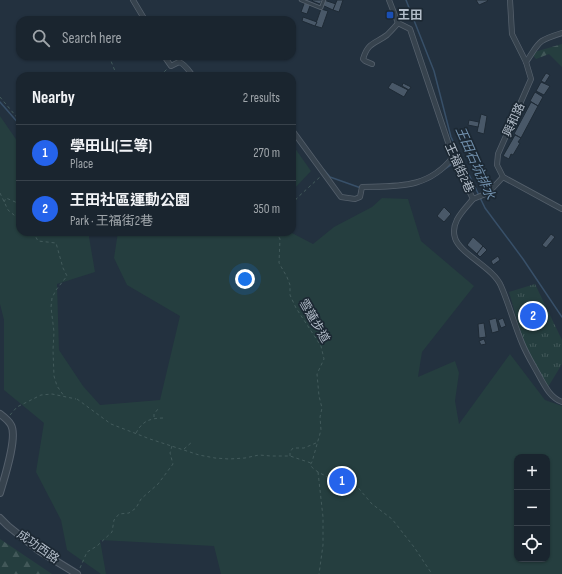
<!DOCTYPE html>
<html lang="en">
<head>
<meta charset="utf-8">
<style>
  body { margin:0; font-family:"Sofia Sans Condensed","Noto Sans TC",sans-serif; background:#232d37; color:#f1f3f6 }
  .controls { position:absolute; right:12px; bottom:12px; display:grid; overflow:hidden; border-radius:8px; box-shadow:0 1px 3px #0004 }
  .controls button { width:36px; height:36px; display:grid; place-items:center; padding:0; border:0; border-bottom:1px solid #38424b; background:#1a252f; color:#f1f3f6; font:20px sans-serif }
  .you { position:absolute; left:245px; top:279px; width:14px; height:14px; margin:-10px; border:3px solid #fff; border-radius:50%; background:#1a73e8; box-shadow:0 0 0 6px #1a73e833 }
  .badge { display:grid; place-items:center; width:26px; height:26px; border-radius:50%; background:#2563eb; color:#fff; font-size:13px; font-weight:700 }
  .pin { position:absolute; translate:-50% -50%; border:2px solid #fff; box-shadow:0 1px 4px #0006 }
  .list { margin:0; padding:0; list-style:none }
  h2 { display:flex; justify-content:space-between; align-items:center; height:52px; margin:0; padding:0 16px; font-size:17px }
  h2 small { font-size:13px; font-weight:400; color:#9fa5aa }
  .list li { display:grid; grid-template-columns:26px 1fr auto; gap:12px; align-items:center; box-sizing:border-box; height:56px; padding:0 16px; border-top:1px solid #38424b }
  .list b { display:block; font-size:15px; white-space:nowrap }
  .list p { margin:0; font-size:13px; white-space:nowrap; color:#9fa5aa }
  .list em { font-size:13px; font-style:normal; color:#9fa5aa }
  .icon { flex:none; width:22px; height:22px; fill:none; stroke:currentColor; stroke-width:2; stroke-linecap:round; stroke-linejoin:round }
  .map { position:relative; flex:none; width:562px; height:574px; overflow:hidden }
  .search { position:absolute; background:#1a252f; box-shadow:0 1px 3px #0004; left:16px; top:16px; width:280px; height:44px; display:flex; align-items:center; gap:10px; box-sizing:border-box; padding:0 14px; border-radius:12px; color:#9fa5aa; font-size:15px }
  .panel { position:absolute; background:#1a252f; box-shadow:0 1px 3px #0004; left:16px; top:72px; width:280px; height:164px; border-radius:12px }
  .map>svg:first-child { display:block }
</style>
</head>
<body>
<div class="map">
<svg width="562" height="574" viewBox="0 0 562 574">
  <defs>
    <pattern id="forest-firs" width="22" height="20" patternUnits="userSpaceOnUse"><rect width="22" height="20" fill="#253e3f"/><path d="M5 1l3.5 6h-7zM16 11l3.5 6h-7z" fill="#425859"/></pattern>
    <pattern id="park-tufts" width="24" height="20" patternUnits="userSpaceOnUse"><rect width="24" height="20" fill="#253e3f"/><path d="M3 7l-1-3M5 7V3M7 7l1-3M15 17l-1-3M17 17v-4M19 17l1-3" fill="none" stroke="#425859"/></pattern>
  </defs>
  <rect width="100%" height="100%" fill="#23313f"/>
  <g fill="#253e3f" fill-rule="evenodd">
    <path d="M0,116L20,145V232H90L89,237L95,272L57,284L59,350L83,386L100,405L160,400L180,316L127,285L114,258L118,232H290L313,244L334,227L372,207L382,198L408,199L421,241L474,286L422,352L418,377L455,361L459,373L455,401L459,424L510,354L545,400L562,406V574H221L214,546L100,540L106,574H101L67,550L61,520L36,472L44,423L4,390V320L0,304ZM517,457H547V559H517Z"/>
    <path d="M292,144L311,171L292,191Z"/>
  </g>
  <g fill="url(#forest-firs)">
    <path d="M562,44V67L549,54L536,59L531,53Z"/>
    <path d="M0,539L52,574H0Z"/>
  </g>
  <path fill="url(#park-tufts)" d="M535,284L562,340V364L548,387L529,361L509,292Z"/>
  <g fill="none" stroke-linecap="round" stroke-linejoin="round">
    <g stroke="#385069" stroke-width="1.5">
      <path d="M406,0L434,71L451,137L485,208L523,259L562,317"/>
      <path d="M0,102L20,125"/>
      <path d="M324,170L330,177L361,188"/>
      <path d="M433,177L460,159"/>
    </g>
  </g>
  <g fill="#495868" stroke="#1e2a35">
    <path d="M313,0H322L320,4L312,1Z"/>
    <path d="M324,0L336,4L333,10L322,5Z"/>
    <path d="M337,0H343L339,12L333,10Z"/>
    <path d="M476,0H487L488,1L479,5Z"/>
    <path d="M305,1L311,3L307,14L301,12Z"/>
    <path d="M321,9L328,11L322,28L315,26Z"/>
    <path d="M303,17L317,22L315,26L302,21Z"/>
    <path d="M546,73L550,75L545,83L541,81Z"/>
    <path d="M392,82L408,90L404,97L388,88Z"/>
    <path d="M541,82L550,86L544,95L536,91Z"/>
    <path d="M403,83L411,87L409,90L402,86Z"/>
    <path d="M535,92L543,97L538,106L530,101Z"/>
    <path d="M531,102L538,106L521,138L514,134Z"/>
    <path d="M481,114L487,116L484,134L477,132Z"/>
    <path d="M469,120L479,122L478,127L468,125Z"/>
    <path d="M515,135L521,138L518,142L520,143L513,155L511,154L509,159L503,156Z"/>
    <path d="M444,207L451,214L444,222L437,216Z"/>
    <path d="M551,234L555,237L546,248L542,245Z"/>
    <path d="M473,237L483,246L477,254L467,245Z"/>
    <path d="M483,246L487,250L480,257L477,254Z"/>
    <path d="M498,256L500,260L493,265L491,261Z"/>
    <path d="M496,318L499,331L492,333L489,320Z"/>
    <path d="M503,318L506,326L501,328L498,320Z"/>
    <path d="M484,323L486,337L479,338L478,324Z"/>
    <path d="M484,339L486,344L481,345L479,341Z"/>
  </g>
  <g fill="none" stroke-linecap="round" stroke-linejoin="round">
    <defs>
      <path id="service" d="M301,0L321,8L324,0"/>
      <g id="minor">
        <path d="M133,0L145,20"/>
        <path d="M389,0L398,23L410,29L453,157L473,199C464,210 450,222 455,238C460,254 494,268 501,286C509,304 514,324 522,343C526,353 532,363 537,372C544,384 549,397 562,402"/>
        <path d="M510,0L512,34L526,62L531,79L498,154L497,165L503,177L562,209"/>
        <path d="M164,56L171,66L179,62C185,64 189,71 193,76"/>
        <path d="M526,62C540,42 536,41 562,33"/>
        <path d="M372,64L365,61L363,59C368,42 375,44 387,35C391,31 395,27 398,23"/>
        <path d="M292,130L341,197L355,199L360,197L362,187C398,186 428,189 453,157"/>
        <path d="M473,199L488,193L503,177"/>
      </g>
      <g id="tertiary">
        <path d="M0,414C4,417 9,421 11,425C18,437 4,479 0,493"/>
        <path d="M0,518L8,526L38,550L77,574"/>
      </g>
    </defs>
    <use href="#service" stroke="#55606c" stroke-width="4.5"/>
    <use href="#minor" stroke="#55606c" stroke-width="6"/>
    <use href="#tertiary" stroke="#55606c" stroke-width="8"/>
    <g stroke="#435b5c" stroke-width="1" stroke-dasharray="3 3" stroke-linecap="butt">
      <path d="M109,56L117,76"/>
      <path d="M160,76L167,69"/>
      <path d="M0,97L20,121"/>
      <path d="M0,193L8,210L20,220"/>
      <path d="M4,202L6,198L20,204"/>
      <path d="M292,205L297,198L320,177"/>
      <path d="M33,232L38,241L56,243L63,268L67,276L56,290L52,298L51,307L54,332L53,350L54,376L57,386L64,396"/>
      <path d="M276,232L280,239L279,263L287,277L290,285V295L296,308L321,346L324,359L317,374L319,396L322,408L320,417L321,430L312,462L310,465C317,474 329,476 338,483L343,482L344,479L349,477L372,504L392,519L414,547L432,574"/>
      <path d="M77,399L111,424L150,439L199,455L215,458L229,459L245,458L259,455L271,456H290L311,463"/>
      <path d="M10,415L17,407L41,395L52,394L76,399"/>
      <path d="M154,417V414L158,409"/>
      <path d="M136,433C143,420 151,418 165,418"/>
      <path d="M184,449L192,442"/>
      <path d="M290,456V452L293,448H304L316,443"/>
      <path d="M318,472L323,517V545L319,574"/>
      <path d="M80,568L87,552L97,546L112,532L114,520L119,514L129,513L136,508L141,499L158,484L173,464L170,453L172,446"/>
    </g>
    <use href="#service" stroke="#37434e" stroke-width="2.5"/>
    <use href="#minor" stroke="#37434e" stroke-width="4.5"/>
    <use href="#tertiary" stroke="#37434e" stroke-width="6"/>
  </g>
  <rect fill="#1a4fb4" stroke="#1c2833" stroke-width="1.5" x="386" y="11" width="8" height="8" rx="2"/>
  <g text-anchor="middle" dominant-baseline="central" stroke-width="3.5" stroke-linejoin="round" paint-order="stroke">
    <g font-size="12" font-weight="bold" fill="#b3bdc9" stroke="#1c2833" text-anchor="start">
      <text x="398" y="15">王田</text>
    </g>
    <g font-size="12" fill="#b3bdc9" stroke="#1c2833">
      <text transform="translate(514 120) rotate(-66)">興和路</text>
      <text transform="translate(459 168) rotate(66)">王福街2巷</text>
      <text transform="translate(314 321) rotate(60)">雪蓮步道</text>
      <text transform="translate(38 547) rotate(35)">成功西路</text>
    </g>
    <g font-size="13" font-style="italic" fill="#7291ae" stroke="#1c2833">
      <text transform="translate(475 163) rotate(66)">王田石坑排水</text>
    </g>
  </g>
</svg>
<div class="controls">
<button>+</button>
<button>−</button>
<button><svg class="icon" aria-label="locate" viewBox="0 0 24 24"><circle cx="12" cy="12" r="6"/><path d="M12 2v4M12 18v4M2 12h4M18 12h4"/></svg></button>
</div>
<div class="you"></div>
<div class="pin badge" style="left:342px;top:481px">1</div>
<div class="pin badge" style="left:533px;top:316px">2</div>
<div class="search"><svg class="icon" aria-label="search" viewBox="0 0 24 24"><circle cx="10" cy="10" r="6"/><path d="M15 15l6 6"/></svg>Search here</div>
<section class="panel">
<h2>Nearby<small>2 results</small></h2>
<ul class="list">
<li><span class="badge">1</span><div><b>學田山(三等)</b><p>Place</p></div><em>270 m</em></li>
<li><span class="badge">2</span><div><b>王田社區運動公園</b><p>Park · 王福街2巷</p></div><em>350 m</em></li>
</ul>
</section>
</div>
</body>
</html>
